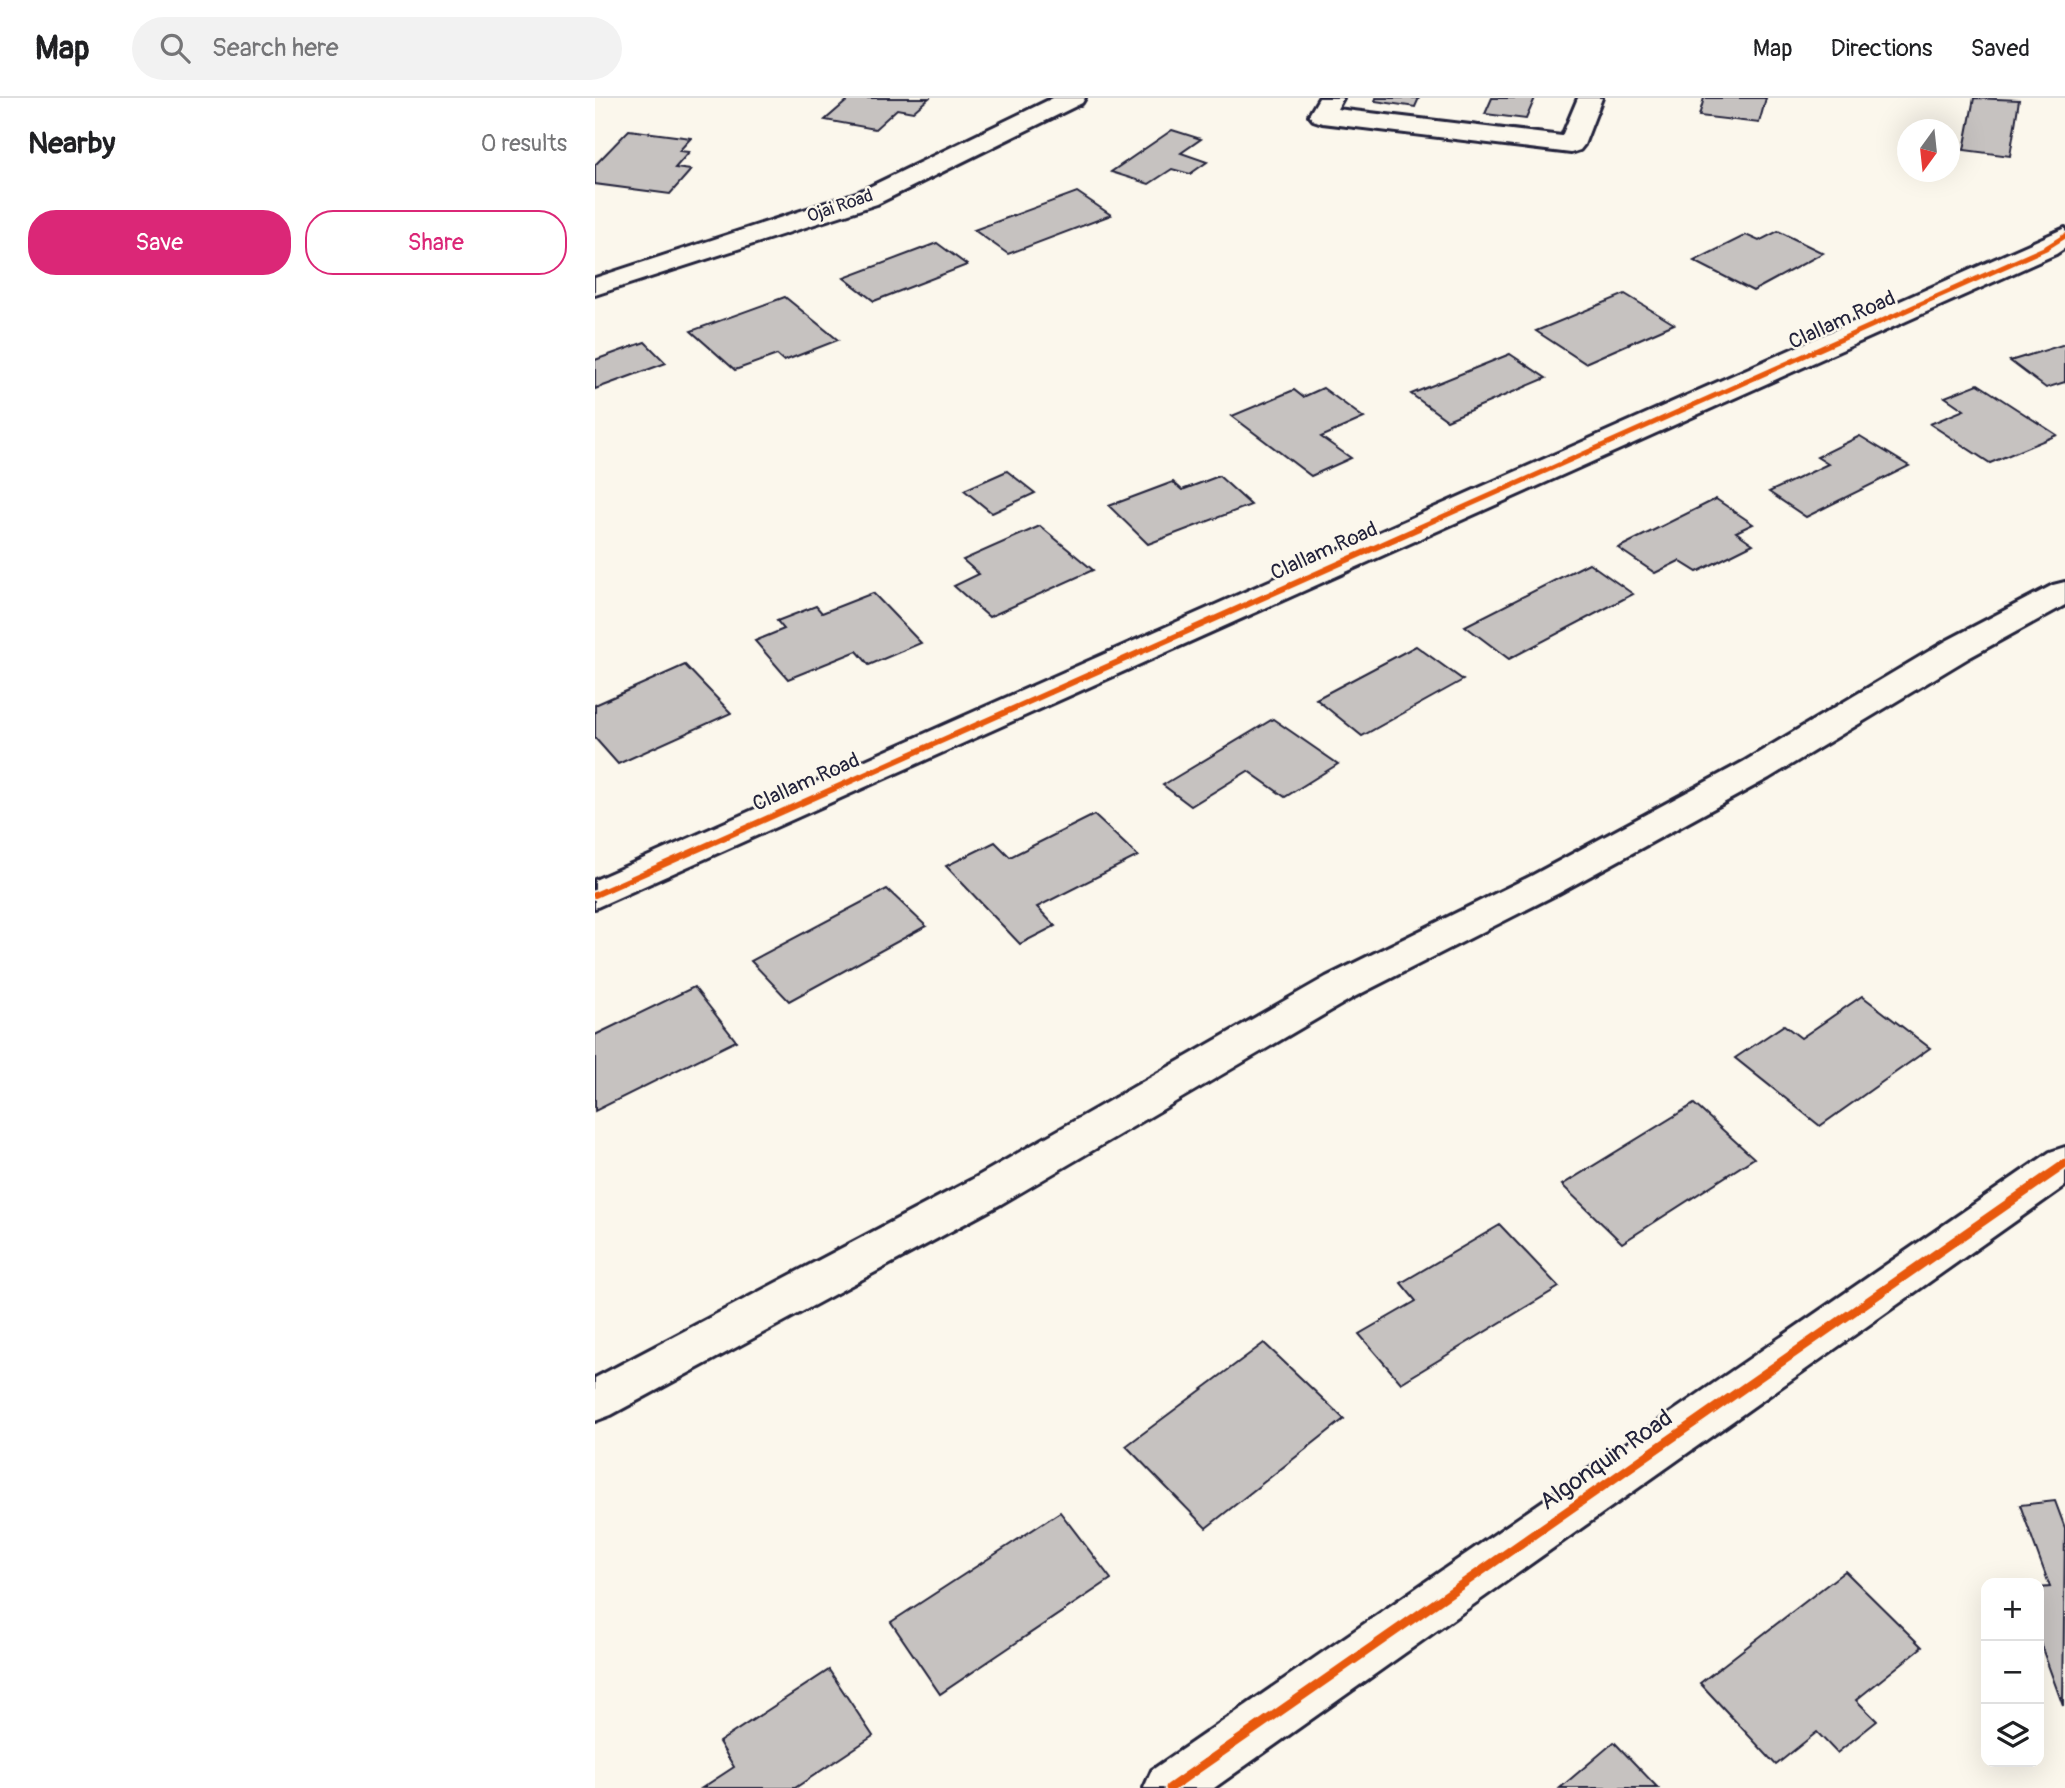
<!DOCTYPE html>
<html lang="en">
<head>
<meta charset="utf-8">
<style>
  body { margin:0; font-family:Pangolin,sans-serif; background:#f2f2f2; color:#202124 }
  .controls { position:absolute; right:21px; bottom:21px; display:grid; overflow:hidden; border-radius:14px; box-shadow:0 7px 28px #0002 }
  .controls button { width:63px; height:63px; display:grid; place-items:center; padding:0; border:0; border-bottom:2px solid #e0e0e0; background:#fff; color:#202124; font:35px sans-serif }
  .compass { position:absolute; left:1302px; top:21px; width:63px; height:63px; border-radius:50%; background:#fff; box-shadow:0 7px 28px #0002; rotate:195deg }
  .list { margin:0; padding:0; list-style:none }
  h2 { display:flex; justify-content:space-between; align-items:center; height:91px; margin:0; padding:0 28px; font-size:30px }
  h2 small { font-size:23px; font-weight:400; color:#757577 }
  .actions { display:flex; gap:14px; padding:21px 28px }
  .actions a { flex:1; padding:16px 0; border:2px solid #db2777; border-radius:28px; text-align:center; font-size:24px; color:#db2777 }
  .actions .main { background:#db2777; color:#fff }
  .icon { flex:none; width:38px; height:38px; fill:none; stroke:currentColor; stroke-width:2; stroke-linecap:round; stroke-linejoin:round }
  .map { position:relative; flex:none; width:1470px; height:1690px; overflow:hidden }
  header { display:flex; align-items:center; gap:42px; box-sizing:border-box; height:98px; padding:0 35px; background:#fff; border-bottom:2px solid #e0e0e0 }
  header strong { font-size:33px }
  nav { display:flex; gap:38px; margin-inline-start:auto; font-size:24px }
  .search { width:490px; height:63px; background:#f2f2f2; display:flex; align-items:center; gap:18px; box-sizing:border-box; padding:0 24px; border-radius:38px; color:#757577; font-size:26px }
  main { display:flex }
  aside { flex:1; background:#fff }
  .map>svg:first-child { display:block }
</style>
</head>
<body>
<header>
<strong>Map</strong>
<div class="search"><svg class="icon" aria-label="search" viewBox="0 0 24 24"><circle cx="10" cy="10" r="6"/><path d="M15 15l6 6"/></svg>Search here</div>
<nav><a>Map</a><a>Directions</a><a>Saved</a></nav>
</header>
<main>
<aside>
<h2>Nearby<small>0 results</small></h2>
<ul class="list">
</ul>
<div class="actions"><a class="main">Save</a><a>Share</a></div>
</aside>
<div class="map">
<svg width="1470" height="1690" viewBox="0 0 1470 1690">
  <rect width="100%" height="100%" fill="#fbf7ec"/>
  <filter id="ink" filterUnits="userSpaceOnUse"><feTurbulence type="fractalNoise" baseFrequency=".0143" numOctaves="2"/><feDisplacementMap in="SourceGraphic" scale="14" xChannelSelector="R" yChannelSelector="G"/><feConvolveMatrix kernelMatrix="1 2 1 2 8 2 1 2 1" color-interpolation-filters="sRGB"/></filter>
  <g filter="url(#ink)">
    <g fill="#c6c2c0" stroke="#22223b" stroke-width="2">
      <path d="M245,0H334L318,14L302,11L280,31L230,22L253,2Z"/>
      <path d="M781,0H824L820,9L780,3Z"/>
      <path d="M897,0H940L931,21L890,16Z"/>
      <path d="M1109,0H1171L1164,25L1104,18Z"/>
      <path d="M1379,0L1424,2L1415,58L1369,52Z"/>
      <path d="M34,32L96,40L84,53L94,54L80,70L96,72L75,96L0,86V67Z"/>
      <path d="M577,32L606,41L586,55L612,64L595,76L577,71L554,86L516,74Z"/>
      <path d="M482,94L516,117L413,156L379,132Z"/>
      <path d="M1183,133L1228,155L1158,193L1099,163L1151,137L1164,143Z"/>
      <path d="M342,145L372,167L279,203L249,180Z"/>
      <path d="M1030,196L1079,226L990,265L941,233Z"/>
      <path d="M190,199L243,242L189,263L182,257L140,272L96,233Z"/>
      <path d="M50,244L71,265L0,291V262Z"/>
      <path d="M1470,246V284L1451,290L1415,263Z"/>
      <path d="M915,256L951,280L852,322L816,296Z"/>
      <path d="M1383,286L1462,337L1395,365L1335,326L1369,312L1350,299Z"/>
      <path d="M728,290L769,320L726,339L756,360L716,378L637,318L699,292L708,299Z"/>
      <path d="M1265,338L1314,368L1211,419L1174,394L1233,366L1222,359Z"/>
      <path d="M412,373L440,395L397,415L369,392Z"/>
      <path d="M624,378L656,407L553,446L514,408L578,384L587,392Z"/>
      <path d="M1121,401L1158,426L1141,434L1158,446L1102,474L1084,463L1060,475L1023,450Z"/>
      <path d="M445,428L498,472L394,519L359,488L384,476L368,462Z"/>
      <path d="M994,465L1038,496L914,561L870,528Z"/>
      <path d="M278,495L326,545L274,567L262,553L193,581L160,543L189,531L182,523L221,508L227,515Z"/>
      <path d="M821,548L868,582L767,638L721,601Z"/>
      <path d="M90,567L136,615L23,666L0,640V607Z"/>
      <path d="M678,621L743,666L690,699L653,673L596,708L568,687Z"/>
      <path d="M499,717L543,758L442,809L460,828L425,846L351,768L400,744L415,759Z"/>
      <path d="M292,791L331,828L194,903L156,863Z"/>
      <path d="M99,889L141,943L0,1013V937Z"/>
      <path d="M1267,898L1335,950L1225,1028L1140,960L1189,927L1206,940Z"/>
      <path d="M1099,1006L1159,1060L1027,1145L967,1087Z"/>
      <path d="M905,1127L964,1189L806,1285L764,1236L821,1203L806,1185Z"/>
      <path d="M669,1245L749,1321L611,1430L531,1348Z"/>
      <path d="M1460,1403L1470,1430L1468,1608L1444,1542V1490L1455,1489L1425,1407Z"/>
      <path d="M465,1414L516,1481L345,1596L296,1524Z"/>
      <path d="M1250,1473L1327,1549L1261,1602L1282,1623L1242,1655L1222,1634L1181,1667L1105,1585Z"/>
      <path d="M234,1572L278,1638L200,1690H107L139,1669L124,1644Z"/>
      <path d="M1019,1644L1063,1690H965Z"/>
    </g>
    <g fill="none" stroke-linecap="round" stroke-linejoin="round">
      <defs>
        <g id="minor">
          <path d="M458,0H490L487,5L282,106L0,197V180L264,94Z"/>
          <path d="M724,0H748L742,11L967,38L983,0H1007L989,47L985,52L976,55L727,25L718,22L714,17Z"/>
          <path d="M1470,130V150L1461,156L0,810V782Z"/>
          <path d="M1470,484V507L1375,559L1174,680L964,795L759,899L406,1106L16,1317L0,1323V1280L376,1082L731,879L938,777L1148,664L1351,543L1458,487Z"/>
          <path d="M1470,1049V1088L619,1690H549L557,1672L1455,1054Z"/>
        </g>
      </defs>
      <use href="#minor" stroke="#22223b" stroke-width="6"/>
      <use href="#minor" fill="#fbf7ec" fill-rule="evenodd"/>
      <defs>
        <path id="cycleway-far2" d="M820,431L1451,150L1470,138"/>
        <path id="cycleway-far1" d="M0,797L824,430"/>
        <path id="cycleway" d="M575,1690L1470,1066"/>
      </defs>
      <use href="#cycleway-far2" stroke="#fbf7ec" stroke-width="9"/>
      <use href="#cycleway-far1" stroke="#fbf7ec" stroke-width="10"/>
      <use href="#cycleway" stroke="#fbf7ec" stroke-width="13"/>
      <use href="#cycleway-far2" stroke="#e8590c" stroke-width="5"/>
      <use href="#cycleway-far1" stroke="#e8590c" stroke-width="6"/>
      <use href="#cycleway" stroke="#e8590c" stroke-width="9"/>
    </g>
  </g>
  <g text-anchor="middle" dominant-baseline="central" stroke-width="5" stroke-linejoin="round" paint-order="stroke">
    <g font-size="18" fill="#22223b" stroke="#fbf7ec">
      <text transform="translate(245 108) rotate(-19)">Ojai Road</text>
    </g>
    <g font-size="21" fill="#22223b" stroke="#fbf7ec">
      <text transform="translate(1247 222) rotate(-24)">Clallam Road</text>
      <text transform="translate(729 453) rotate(-24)">Clallam Road</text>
      <text transform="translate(211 684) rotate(-24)">Clallam Road</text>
    </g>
    <g font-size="24" fill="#22223b" stroke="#fbf7ec">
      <text transform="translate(1011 1362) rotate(-35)">Algonquin Road</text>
    </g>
  </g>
</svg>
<div class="controls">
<button>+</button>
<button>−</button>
<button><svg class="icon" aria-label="layers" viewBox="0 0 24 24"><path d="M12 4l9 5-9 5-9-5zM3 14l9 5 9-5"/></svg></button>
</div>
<svg class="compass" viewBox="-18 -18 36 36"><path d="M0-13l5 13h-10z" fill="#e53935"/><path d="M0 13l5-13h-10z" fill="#757577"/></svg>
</div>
</main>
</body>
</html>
